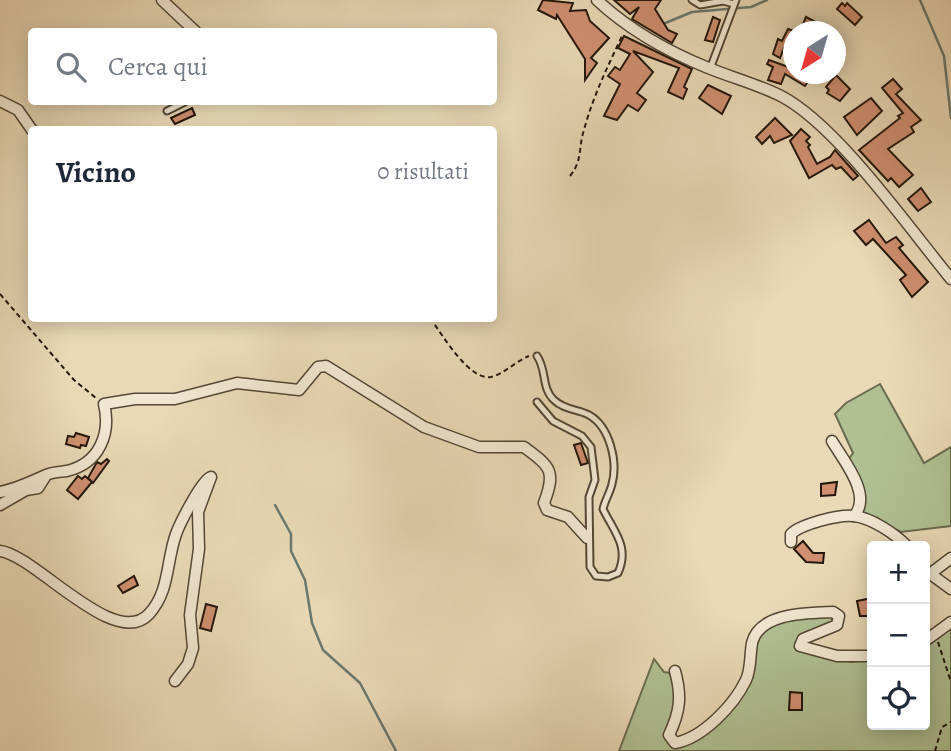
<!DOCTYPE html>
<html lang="it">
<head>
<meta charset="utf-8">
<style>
  body { margin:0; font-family:Alegreya,serif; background:#f2f2f3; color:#1f2937 }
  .controls { position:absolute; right:21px; bottom:21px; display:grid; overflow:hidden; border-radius:7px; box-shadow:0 4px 18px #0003 }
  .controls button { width:63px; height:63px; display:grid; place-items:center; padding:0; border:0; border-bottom:2px solid #e0e1e3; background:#fff; color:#1f2937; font:35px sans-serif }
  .compass { position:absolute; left:783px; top:21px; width:63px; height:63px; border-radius:50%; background:#fff; box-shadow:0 4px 18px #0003; rotate:217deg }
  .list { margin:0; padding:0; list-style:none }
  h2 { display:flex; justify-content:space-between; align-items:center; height:91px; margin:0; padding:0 28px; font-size:30px }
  h2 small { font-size:23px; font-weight:400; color:#747a83 }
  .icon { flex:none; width:38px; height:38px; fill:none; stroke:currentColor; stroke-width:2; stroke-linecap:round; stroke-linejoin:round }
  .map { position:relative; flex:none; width:951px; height:751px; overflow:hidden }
  .search { position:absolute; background:#fff; box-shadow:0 4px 18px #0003; left:28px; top:28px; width:469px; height:77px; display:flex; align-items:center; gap:18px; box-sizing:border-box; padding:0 24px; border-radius:7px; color:#747a83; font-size:26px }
  .panel { position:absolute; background:#fff; box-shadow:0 4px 18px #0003; left:28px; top:126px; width:469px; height:196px; border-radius:7px }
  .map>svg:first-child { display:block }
</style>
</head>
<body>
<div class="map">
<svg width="951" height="751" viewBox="0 0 951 751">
  <rect width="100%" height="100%" fill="#e9d9b6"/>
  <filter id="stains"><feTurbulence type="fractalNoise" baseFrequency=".00286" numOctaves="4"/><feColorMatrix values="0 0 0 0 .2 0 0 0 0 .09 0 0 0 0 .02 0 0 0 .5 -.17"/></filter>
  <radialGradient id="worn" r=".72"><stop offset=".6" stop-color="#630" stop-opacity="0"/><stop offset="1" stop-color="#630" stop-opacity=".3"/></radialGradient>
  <g fill="#b0c093" stroke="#6a6c4f" stroke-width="2">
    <path d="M880,384L924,463L951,447V526L901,532L863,514V488L848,460L853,453L835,414L846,403Z"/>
    <path d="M831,616L833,622L803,634L795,643L797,649L851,662L872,659V725H925V646L951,627V751H619L654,659L664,672L670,673C679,699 673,719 676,746C706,739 738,708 750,679C758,660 750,643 767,629C784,615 811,617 831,616Z"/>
  </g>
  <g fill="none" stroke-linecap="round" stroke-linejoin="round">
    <g stroke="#69796f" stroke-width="2.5">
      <path d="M920,0L944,56L951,118"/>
      <path d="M663,24L692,12L751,7L767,0"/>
      <path d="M275,505L291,534V551L305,580L312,623L323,650L360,683L396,751"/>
    </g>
  </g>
  <g fill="#cf8f70" stroke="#23170b" stroke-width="2">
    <path d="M543,0L573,3L570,11L586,10L590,21L609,38L591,58L597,63L585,80V59L557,15L556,19L538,10Z"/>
    <path d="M614,0H661L655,9L668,30L677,34L672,43L632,19L639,7L630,14Z"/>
    <path d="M842,3L845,6L847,3L862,17L855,25L837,9Z"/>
    <path d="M713,17L720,20L713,42L705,40Z"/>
    <path d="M806,17L814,21L831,32H800Z"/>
    <path d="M788,29L794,31V53L784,48L780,58L773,54L778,39L782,41Z"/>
    <path d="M624,36L692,69L684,87L687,89L683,99L668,92L679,68L633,51L653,72L637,93L646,100L638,111L628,105L617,120L604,116L620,84L608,76L615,67L620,70L630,54L618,48Z"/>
    <path d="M769,60L794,69V74H813L805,86L785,74L781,84L768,80L773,67L767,64Z"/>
    <path d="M836,75L850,89L840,101L827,93L829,90L826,87Z"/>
    <path d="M893,79L902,89L896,94L921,120L911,127L914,132L888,149L913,175L899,187L891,178L888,181L859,150L900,118L898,116L903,113L882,88Z"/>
    <path d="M708,85L731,96L722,114L699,98Z"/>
    <path d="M871,98L882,111L857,135L844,117Z"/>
    <path d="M192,108L195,115L175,124L171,118Z"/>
    <path d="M775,118L792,135L774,143L770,136L762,144L756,137Z"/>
    <path d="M801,129L810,137L806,141L810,145L808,147L817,164L830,157L835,150L858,176L853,180L841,167L836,169L832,165L809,178L790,141Z"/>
    <path d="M921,188L931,202L918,211L908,199Z"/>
    <path d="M869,220L886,243L896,237L903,245L899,248L928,282L912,297L900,280L906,275L873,239L866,245L854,231Z"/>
    <path d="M76,433L89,437L86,446L81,445L80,448L66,444L68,436L74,437Z"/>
    <path d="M581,443L588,463L581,465L574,445Z"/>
    <path d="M107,459L109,461L93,483L88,478L97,462L101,464Z"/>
    <path d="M78,476L82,479L85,476L92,482L78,499L67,490Z"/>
    <path d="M837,482L835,495L821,496V484Z"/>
    <path d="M803,541L813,553H824L823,563L806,562L794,549Z"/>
    <path d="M134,576L138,585L123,593L118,586Z"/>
    <path d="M872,598V616H860L857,601Z"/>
    <path d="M206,604L217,607L211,631L200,628Z"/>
    <path d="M790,692L802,693V710H789Z"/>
  </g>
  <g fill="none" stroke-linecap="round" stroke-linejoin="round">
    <defs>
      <g id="lane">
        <path d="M692,0L700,5L723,1L734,4"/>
        <path d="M710,69L736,0"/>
        <path d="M167,111L185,102"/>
        <path d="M537,402L553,421L582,436L591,447L595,480L589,497L590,567L596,576L608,577L618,573C630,547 614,532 603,509C605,500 610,493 612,484C618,462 610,427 589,415C578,409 564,410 554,400C541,388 547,370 537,356"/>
      </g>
      <g id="street">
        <path d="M162,0L196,32"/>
        <path d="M597,0C628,29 667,51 706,67C730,77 757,84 781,96C837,125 909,228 951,279"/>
        <path d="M0,101L18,110L32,130"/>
        <path d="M832,441C843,460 873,495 854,516"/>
        <path d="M0,492C16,489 31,482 46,475C52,472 60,472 67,471C100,463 111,433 104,404L135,399H175L237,383L299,390L318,367L326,366L424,427L479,447H524C551,467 556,471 544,503L547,510L568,517L587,538"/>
        <path d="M0,505L26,490L38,488L45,477"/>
        <path d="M791,542V534C801,524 840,514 854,516C872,518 895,534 907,546"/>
        <path d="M0,551C35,555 115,651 149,614C170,591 166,562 176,534C180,523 203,478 211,477L198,512L199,549L190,615L193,648L188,664L175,681"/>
        <path d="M925,570L951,589"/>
        <path d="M930,574L951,558"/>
        <path d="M925,641L951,622"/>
        <path d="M675,671C682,696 680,712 669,735L675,743C703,738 734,705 746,680C751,670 750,654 752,643C759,612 809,613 833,612L839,616L837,625L803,639L800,646L837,656H872"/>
      </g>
    </defs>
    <use href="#lane" stroke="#544836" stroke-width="9"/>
    <use href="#street" stroke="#544836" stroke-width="13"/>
    <g stroke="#23170b" stroke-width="2" stroke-dasharray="5 3.5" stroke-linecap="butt">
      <path d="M570,176C583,160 578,148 584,130C593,96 608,66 623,34"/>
      <path d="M0,294L74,380L96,398"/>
      <path d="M430,318C442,334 469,381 491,377C504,374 516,361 529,356"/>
      <path d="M938,642L951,682"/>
      <path d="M935,751L942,727L951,722"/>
    </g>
    <use href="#lane" stroke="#f1e6d0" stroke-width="5"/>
    <use href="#street" stroke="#f1e6d0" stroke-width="10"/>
  </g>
  <rect width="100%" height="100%" filter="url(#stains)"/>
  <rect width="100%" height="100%" fill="url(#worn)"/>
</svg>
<div class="controls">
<button>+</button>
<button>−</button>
<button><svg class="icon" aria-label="locate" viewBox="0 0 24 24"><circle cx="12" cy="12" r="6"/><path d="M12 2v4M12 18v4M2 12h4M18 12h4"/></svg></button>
</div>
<svg class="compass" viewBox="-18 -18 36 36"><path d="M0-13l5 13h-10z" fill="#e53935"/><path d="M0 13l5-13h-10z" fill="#747a83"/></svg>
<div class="search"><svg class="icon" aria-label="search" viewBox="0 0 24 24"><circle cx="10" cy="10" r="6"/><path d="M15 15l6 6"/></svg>Cerca qui</div>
<section class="panel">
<h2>Vicino<small>0 risultati</small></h2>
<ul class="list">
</ul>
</section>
</div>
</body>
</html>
